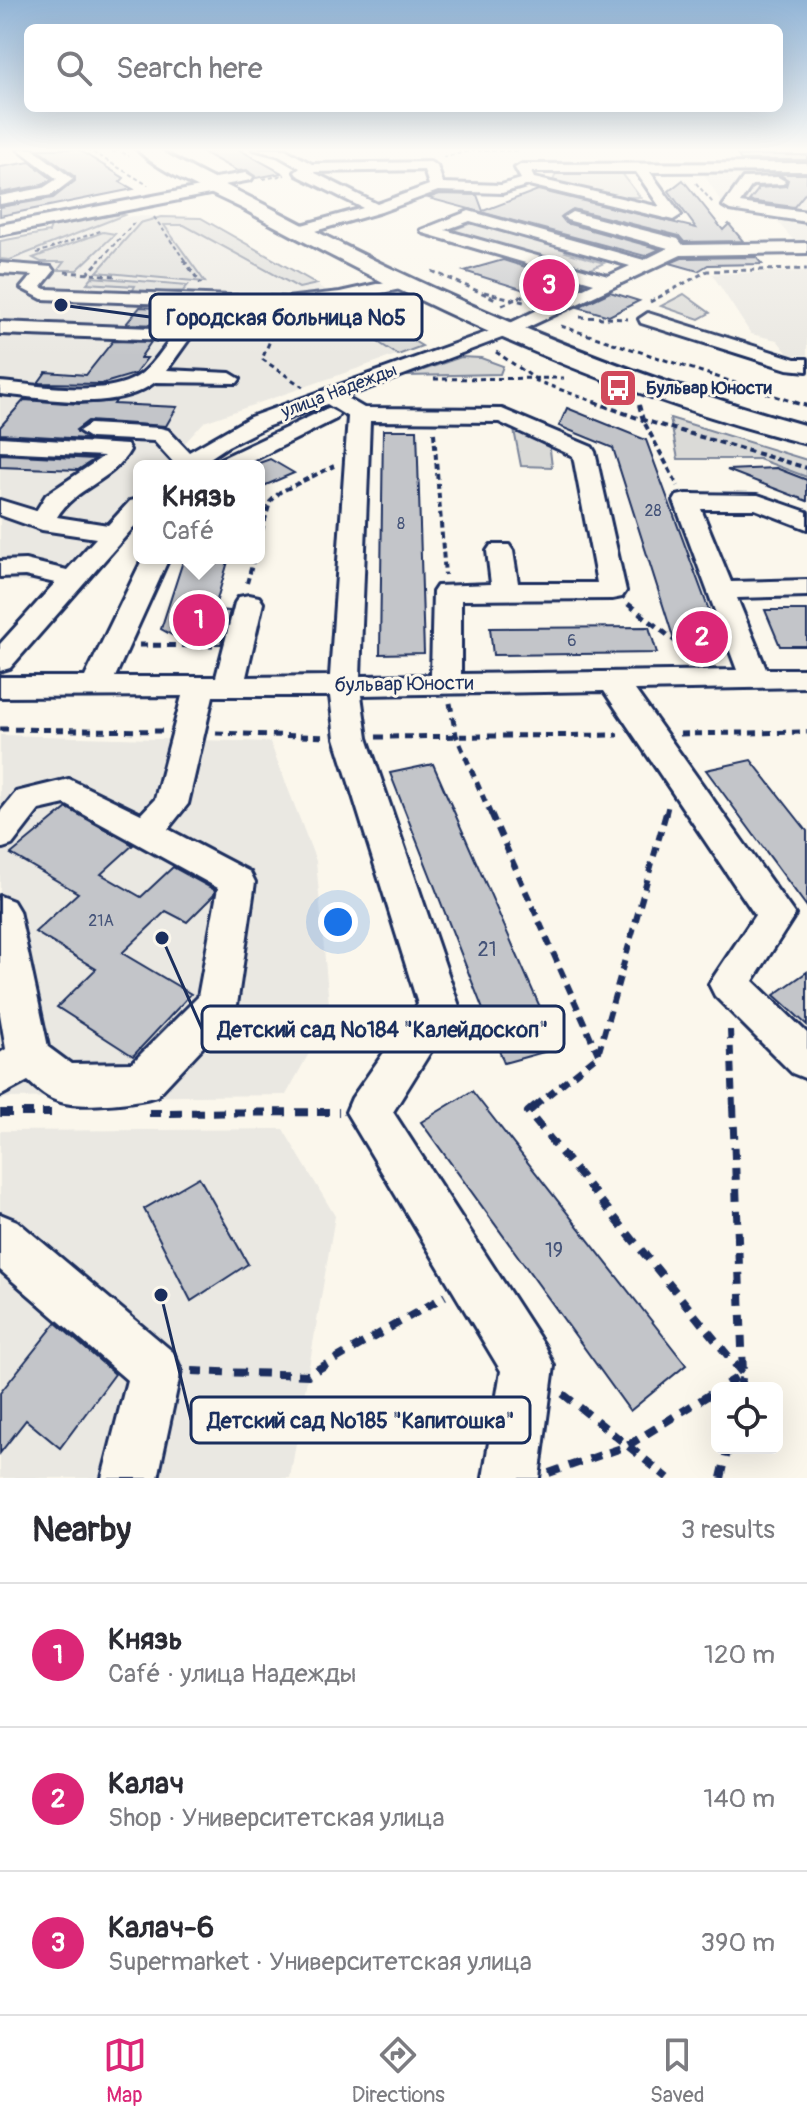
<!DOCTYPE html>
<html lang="en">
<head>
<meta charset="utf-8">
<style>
  body { margin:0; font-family:Pangolin,sans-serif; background:#f2f2f3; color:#2b2b33 }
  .controls { position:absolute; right:24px; bottom:24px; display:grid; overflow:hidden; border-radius:12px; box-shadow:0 8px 32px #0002 }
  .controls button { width:72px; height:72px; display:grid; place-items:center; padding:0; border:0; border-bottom:2px solid #e1e1e2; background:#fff; color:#2b2b33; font:40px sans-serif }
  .you { position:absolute; left:338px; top:922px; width:28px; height:28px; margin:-20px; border:6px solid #fff; border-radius:50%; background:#1a73e8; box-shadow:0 0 0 12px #1a73e833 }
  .badge { display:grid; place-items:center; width:52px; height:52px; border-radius:50%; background:#db2777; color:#fff; font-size:26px; font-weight:700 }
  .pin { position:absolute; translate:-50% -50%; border:4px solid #fff; box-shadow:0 2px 8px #0006 }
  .popup { position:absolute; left:133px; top:460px; width:132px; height:104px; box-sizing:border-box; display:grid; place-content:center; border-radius:12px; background:#fff; filter:drop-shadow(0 2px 6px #0005); font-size:26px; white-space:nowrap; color:#7c7c81 }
  .popup b { font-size:30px; color:#2b2b33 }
  .popup::after { content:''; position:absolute; left:50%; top:100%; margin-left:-16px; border:16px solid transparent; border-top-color:#fff }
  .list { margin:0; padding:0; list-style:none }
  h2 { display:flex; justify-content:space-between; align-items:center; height:104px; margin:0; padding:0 32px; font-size:34px }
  h2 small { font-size:26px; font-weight:400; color:#7c7c81 }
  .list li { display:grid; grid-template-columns:52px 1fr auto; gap:24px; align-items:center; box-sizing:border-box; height:144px; padding:0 32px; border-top:2px solid #e1e1e2 }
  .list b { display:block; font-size:30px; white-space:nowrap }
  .list p { margin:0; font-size:26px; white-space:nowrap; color:#7c7c81 }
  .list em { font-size:26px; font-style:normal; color:#7c7c81 }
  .icon { flex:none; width:44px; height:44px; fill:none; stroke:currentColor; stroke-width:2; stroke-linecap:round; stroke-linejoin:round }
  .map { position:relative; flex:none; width:807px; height:1478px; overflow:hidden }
  .search { position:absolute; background:#fff; box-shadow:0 8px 32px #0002; left:24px; right:24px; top:24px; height:88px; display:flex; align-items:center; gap:20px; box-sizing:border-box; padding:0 28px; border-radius:12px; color:#7c7c81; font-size:30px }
  .sheet { height:536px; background:#fff }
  nav { display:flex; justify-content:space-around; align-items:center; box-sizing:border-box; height:112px; border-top:2px solid #e1e1e2; background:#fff; font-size:22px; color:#7c7c81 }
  nav a { display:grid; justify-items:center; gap:4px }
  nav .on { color:#db2777 }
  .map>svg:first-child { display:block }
</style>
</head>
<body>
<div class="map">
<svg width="807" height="1478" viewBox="0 0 807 1478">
  <rect width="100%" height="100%" fill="#fbf7ec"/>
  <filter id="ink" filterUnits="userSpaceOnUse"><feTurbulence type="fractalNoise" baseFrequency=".0125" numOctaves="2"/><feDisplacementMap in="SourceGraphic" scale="16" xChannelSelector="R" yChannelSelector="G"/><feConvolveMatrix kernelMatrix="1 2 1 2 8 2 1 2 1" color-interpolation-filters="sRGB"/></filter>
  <g filter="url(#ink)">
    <g fill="#eae8e2">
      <path d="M807,173V241L795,242L774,218L724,207L704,174Z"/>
      <path d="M132,216L201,218L422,346L204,422L164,466H139V494L56,584L0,580V241Z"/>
      <path d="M807,271V355H789L777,340L751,334L712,274Z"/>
      <path d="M0,735L270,742L316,861L330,1015L286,1095L0,1098Z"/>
      <path d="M283,1129L335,1216L290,1478H0V1131Z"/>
    </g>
    <g fill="#dadad7" stroke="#7a849a" stroke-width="2">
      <path d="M553,171L621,172L640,197H619L559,183L553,181L555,176Z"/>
      <path d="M119,214L124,215L10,260L0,259V241L49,232L51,227Z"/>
      <path d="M161,217L201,218L317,284L299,288L184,225H164L205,282L97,272L140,223Z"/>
      <path d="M472,223L571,250L566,252L604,263L589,270L450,231Z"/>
      <path d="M103,232L115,234L77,270H58L64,262H41L33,258Z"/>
      <path d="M92,277L188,285L183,291L131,294L135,286L87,283Z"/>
      <path d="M684,294L710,313L699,319L661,306Z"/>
      <path d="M344,300L422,346L398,355L322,306Z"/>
      <path d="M461,357L481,358L503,366L500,374L406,376Z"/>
      <path d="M670,418L807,460V477L759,459H678Z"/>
      <path d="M514,430L533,432L549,441L552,467L521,466Z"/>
    </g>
    <g fill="#c3c5c9" stroke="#1b2f5e" stroke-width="2">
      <path d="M38,149H77L124,178L120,182L133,189L0,216V207L53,198L75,181V177Z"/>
      <path d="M197,149H238L282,173L256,178L247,170L237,171Z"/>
      <path d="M758,155H807V160H741L738,156Z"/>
      <path d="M30,162L52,179L42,185L0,193V167Z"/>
      <path d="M779,174H807V191L794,207L749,201L758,190L757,188L786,186L788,180Z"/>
      <path d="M683,180L723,230L729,224L743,241L684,242L679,236L573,209L561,217L566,223L660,249L645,256L428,198L440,194L477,195L483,211L538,190L696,228L669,191Z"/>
      <path d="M756,257L762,264L708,265L698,271L670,263L682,258Z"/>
      <path d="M503,260L561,278L584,284L553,299L464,271Z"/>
      <path d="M610,292L639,301L609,316L578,307Z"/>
      <path d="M140,307L175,309L163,325L126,324Z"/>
      <path d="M113,341L151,342L140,358H147L135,374L101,384L38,383L46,372L86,375Z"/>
      <path d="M24,400L80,404L116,401L114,404L177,407L166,426L88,421L76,430L87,439L0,434V427Z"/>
      <path d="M567,408L646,440L721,643H675L613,448L559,426Z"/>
      <path d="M383,430H417L424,653L380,654Z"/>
      <path d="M0,454L95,459L78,470L0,467Z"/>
      <path d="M270,459L294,473L259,488V463Z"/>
      <path d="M776,468L807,480V501L727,470Z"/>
      <path d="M184,558H229L214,610L230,611L221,644H188L161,629Z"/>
      <path d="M765,610H807V646H780Z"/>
      <path d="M649,627L657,653L493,655L490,628Z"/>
      <path d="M751,760L807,831V907L706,770Z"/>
      <path d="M433,764L558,1048L504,1063L390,773Z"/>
      <path d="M67,808L133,845L101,874L141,897L173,867L215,890L214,895L187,922L166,911L122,953L191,994L133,1056L57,1007L96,969L35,932L78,893L11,854Z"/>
      <path d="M807,972V1025L774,995Z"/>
      <path d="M472,1091L686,1365L630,1411L421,1122Z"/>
      <path d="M199,1177L248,1264L191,1301L144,1209Z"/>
      <path d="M56,1323L115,1374L60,1448L26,1420L0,1453V1393Z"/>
    </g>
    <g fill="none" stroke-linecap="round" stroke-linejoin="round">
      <defs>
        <g id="minor">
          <path d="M18,149H33L73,179L52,195L0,204V196L43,188L57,179Z"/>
          <path d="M253,149H285L312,164L430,162L437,166L443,183L501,185L521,179L515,168L522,164L807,163V171L650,172L681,215L673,220L529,185L502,193L438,191L381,212L308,233L300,228L302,225L363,208L297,175L295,172L300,168L277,155ZM424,170L429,185L377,204L313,172ZM531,172H636L660,207L534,178Z"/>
          <path d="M246,173L253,177L251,180L224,185L227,188L225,191L0,235V225L216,184L213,181L215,178Z"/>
          <path d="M778,177L785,181L783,184L752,185L740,203L807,212V222L730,210L723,206L743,178Z"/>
          <path d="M469,211L644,260L668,248L567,220L564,217L572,212L678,239L683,245L807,243V253L681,255L520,331L345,397L364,408L502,409L592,447L595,452L626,591L622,597L612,599L461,600V674L737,670L674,501L677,496L686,494L758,495L807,512V529L755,509H701L731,582L807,580V596L737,598L766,669H807V687L635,690L795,915L753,981L807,1033V1079L792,1073L715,996L709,984L755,915L604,691L361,695L367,738L459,1006L393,1112L546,1348L554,1366L539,1478H483L501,1371L346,1112L352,1098L418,1004L335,738L330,696H213L188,804L168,829L250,872L255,882L237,1005L231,1017L157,1096C136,1103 82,1108 61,1102C48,1099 38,1090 28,1081L0,1096V1053L6,1049L0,1014V896L13,901L19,911L48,1047L71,1064L132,1063L198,997L218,888L65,804L39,810L12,845L0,849V812L16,792L28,789L69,779L141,814L155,799L182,696L0,697V677H85L143,558H169L115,677H216L235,603L239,597L249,595L259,597L263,603L246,677L330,676L348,417L327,404L266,427L228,446L198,466H171L174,463L154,441L90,438L79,431L90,424L160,428L168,430L189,452L250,417L504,326L594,283L423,233L421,230ZM470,221L630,266L608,276L445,230ZM370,421L499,422L573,456L597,583H518L513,551L509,545H491L487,551L491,584L437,586L433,592L431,675L360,676Z"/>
          <path d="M0,263L51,267L54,271L41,287L45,289L286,298L340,292L399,279L408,284L405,288L340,302L286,308L213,306L167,370L230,373L240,379L237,383L155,382C114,413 47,398 0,394V382C37,385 97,396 131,380C147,373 159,355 170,340L0,334V322L177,329L195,305L42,299L21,288L32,275L0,273Z"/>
          <path d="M648,313L795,359H807V371L787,369L641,323L639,319Z"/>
          <path d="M328,408L339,414L336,419L242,466H212L216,461Z"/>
          <path d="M0,437L127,445L130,450C112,482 75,487 57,517L108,525L130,501L139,499V521L10,668L0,671V644L55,583L25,576L0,577V561L25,560L67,570L96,538L42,530L0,515V500L36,511L46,495L104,456L0,451Z"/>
          <path d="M0,1214L17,1221L173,1352L181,1370L158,1478H102L127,1380L0,1270Z"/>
        </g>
        <path id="major" d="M137,149H158C195,171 234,189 271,208C443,299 620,374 807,426V444C610,395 425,308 247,211C219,196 157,172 137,149Z"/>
      </defs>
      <use href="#minor" stroke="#1b2f5e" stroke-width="6"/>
      <use href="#major" stroke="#1b2f5e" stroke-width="6"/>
      <g stroke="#1b2f5e" stroke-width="2" stroke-dasharray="4 3" stroke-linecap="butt">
        <path d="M87,149L148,185"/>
        <path d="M98,149L117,152"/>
        <path d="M116,149L129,156"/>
        <path d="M443,157L471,151H517"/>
        <path d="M263,179L285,175"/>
        <path d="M696,183L713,203"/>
        <path d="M154,217L186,262"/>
        <path d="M37,253L103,230"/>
        <path d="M98,262L134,223"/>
      </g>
      <g stroke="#1b2f5e" stroke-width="3" stroke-dasharray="5 4" stroke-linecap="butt">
        <path d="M184,260L201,284"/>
        <path d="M432,271L496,299"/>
        <path d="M65,272L115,276"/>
        <path d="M87,274L100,260"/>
        <path d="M484,292L524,302"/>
        <path d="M650,302L707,271L807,269"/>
        <path d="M502,305L532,292"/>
        <path d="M580,317L628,319"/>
        <path d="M280,318L262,359L303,387"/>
        <path d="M561,326L800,404"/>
        <path d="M496,352L534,378"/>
        <path d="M434,379L564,378"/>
        <path d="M534,380L600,404"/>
      </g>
      <g stroke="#1b2f5e" stroke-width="4" stroke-dasharray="6 4" stroke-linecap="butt">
        <path d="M594,402L643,420L807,468"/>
        <path d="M793,402L807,406"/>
        <path d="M639,405L643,420L678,486"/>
        <path d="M434,433L445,575"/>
        <path d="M259,541L270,502L280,492L334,466"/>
        <path d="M247,583L254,558"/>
      </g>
      <g stroke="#1b2f5e" stroke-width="5" stroke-dasharray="8 6" stroke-linecap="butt">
        <path d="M628,604L679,644L720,652"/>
        <path d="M139,645L213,646"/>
        <path d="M450,703L456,735L491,815"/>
        <path d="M0,729L162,731"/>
        <path d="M216,733L326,737"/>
        <path d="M680,734L807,732"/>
        <path d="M376,737L618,735"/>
        <path d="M666,815L668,806"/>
      </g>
      <g stroke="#1b2f5e" stroke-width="6" stroke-dasharray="10 7" stroke-linecap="butt">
        <path d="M491,813L598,1054"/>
        <path d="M730,1030L733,1107"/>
        <path d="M534,1107L598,1055L666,813"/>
      </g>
      <g stroke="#1b2f5e" stroke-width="8" stroke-dasharray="12 9" stroke-linecap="butt">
        <path d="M536,1105L528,1112L743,1374L720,1388"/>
        <path d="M733,1105L743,1374L740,1388"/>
        <path d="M0,1113H51"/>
        <path d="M149,1113L339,1112"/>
        <path d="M192,1371L308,1375L445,1296"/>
        <path d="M563,1394L668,1478"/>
        <path d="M549,1473L627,1446L717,1390"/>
        <path d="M721,1478L728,1448"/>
      </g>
      <use href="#minor" fill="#fbf7ec" fill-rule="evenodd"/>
      <use href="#major" fill="#fbf7ec" fill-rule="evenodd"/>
    </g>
  </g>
  <linearGradient id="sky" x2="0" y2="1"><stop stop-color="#91b4d6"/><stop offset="0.42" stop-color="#fdfbf6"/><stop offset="1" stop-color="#fdfbf6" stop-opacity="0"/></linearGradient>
  <rect width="807" height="356" fill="url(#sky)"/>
  <defs>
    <symbol id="bus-square" viewBox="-11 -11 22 22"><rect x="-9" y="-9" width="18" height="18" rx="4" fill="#d1495b" stroke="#fbf7ec"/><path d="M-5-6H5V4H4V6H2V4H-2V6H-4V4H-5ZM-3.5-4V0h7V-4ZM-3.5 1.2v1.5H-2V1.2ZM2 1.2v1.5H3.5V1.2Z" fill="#fff"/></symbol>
  </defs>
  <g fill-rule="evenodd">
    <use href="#bus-square" x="596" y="366" width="44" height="44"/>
  </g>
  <g text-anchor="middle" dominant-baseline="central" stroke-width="6" stroke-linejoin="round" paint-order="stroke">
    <g font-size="16" fill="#455479">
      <text x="653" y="511">28</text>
      <text x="401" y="524">8</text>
      <text x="572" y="641">6</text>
      <text x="101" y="921">21А</text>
    </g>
    <g font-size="18" font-weight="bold" fill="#1b2f5e" stroke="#fbf7ec" text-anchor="start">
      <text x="646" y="388">Бульвар Юности</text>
    </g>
    <g font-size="18" fill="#1b2f5e" stroke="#fbf7ec">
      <text transform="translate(339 391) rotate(-21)">улица Надежды</text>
    </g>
    <g font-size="20" fill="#1b2f5e" stroke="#fbf7ec">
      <text transform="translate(404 684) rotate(-1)">бульвар Юности</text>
    </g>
    <g font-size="20" fill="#455479">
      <text x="487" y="949">21</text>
      <text x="554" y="1250">19</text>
    </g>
  </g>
  <path fill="none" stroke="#1b2f5e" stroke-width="3" d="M61 305L150 317M162 938L202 1029M161 1295L191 1420"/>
  <g fill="#1b2f5e" stroke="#fbf7ec" stroke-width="3">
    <circle cx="61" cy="305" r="8"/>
    <circle cx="162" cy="938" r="8"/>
    <circle cx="161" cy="1295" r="8"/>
  </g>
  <g fill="#fbf7ec" stroke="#1b2f5e" stroke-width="3">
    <rect x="150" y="294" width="272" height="46" rx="8"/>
    <rect x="202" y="1006" width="362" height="46" rx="8"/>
    <rect x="191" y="1397" width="339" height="46" rx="8"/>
  </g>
  <g font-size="22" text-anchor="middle" font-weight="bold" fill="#1b2f5e">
    <text x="286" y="325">Городская больница №5</text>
    <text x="383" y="1037">Детский сад №184 "Калейдоскоп"</text>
    <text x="361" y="1428">Детский сад №185 "Капитошка"</text>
  </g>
</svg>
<div class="controls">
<button><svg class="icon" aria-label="locate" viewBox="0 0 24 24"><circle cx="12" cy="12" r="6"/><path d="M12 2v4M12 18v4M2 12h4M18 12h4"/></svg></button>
</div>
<div class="you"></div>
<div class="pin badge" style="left:199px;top:620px">1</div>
<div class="popup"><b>Князь</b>Café</div>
<div class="pin badge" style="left:702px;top:637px">2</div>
<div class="pin badge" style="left:549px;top:285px">3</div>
<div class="search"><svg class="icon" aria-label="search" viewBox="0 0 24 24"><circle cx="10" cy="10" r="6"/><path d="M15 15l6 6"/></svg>Search here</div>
</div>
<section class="sheet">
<h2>Nearby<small>3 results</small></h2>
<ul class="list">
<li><span class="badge">1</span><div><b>Князь</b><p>Café · улица Надежды</p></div><em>120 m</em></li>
<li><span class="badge">2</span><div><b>Калач</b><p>Shop · Университетская улица</p></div><em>140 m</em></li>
<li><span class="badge">3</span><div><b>Калач-6</b><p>Supermarket · Университетская улица</p></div><em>390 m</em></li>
</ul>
</section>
<nav>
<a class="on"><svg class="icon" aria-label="map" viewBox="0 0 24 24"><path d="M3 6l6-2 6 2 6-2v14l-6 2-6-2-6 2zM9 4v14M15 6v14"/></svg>Map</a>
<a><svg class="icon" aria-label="directions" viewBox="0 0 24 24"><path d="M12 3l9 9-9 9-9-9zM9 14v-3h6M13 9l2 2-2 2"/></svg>Directions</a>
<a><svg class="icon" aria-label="saved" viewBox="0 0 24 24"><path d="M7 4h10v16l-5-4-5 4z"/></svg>Saved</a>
</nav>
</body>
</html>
